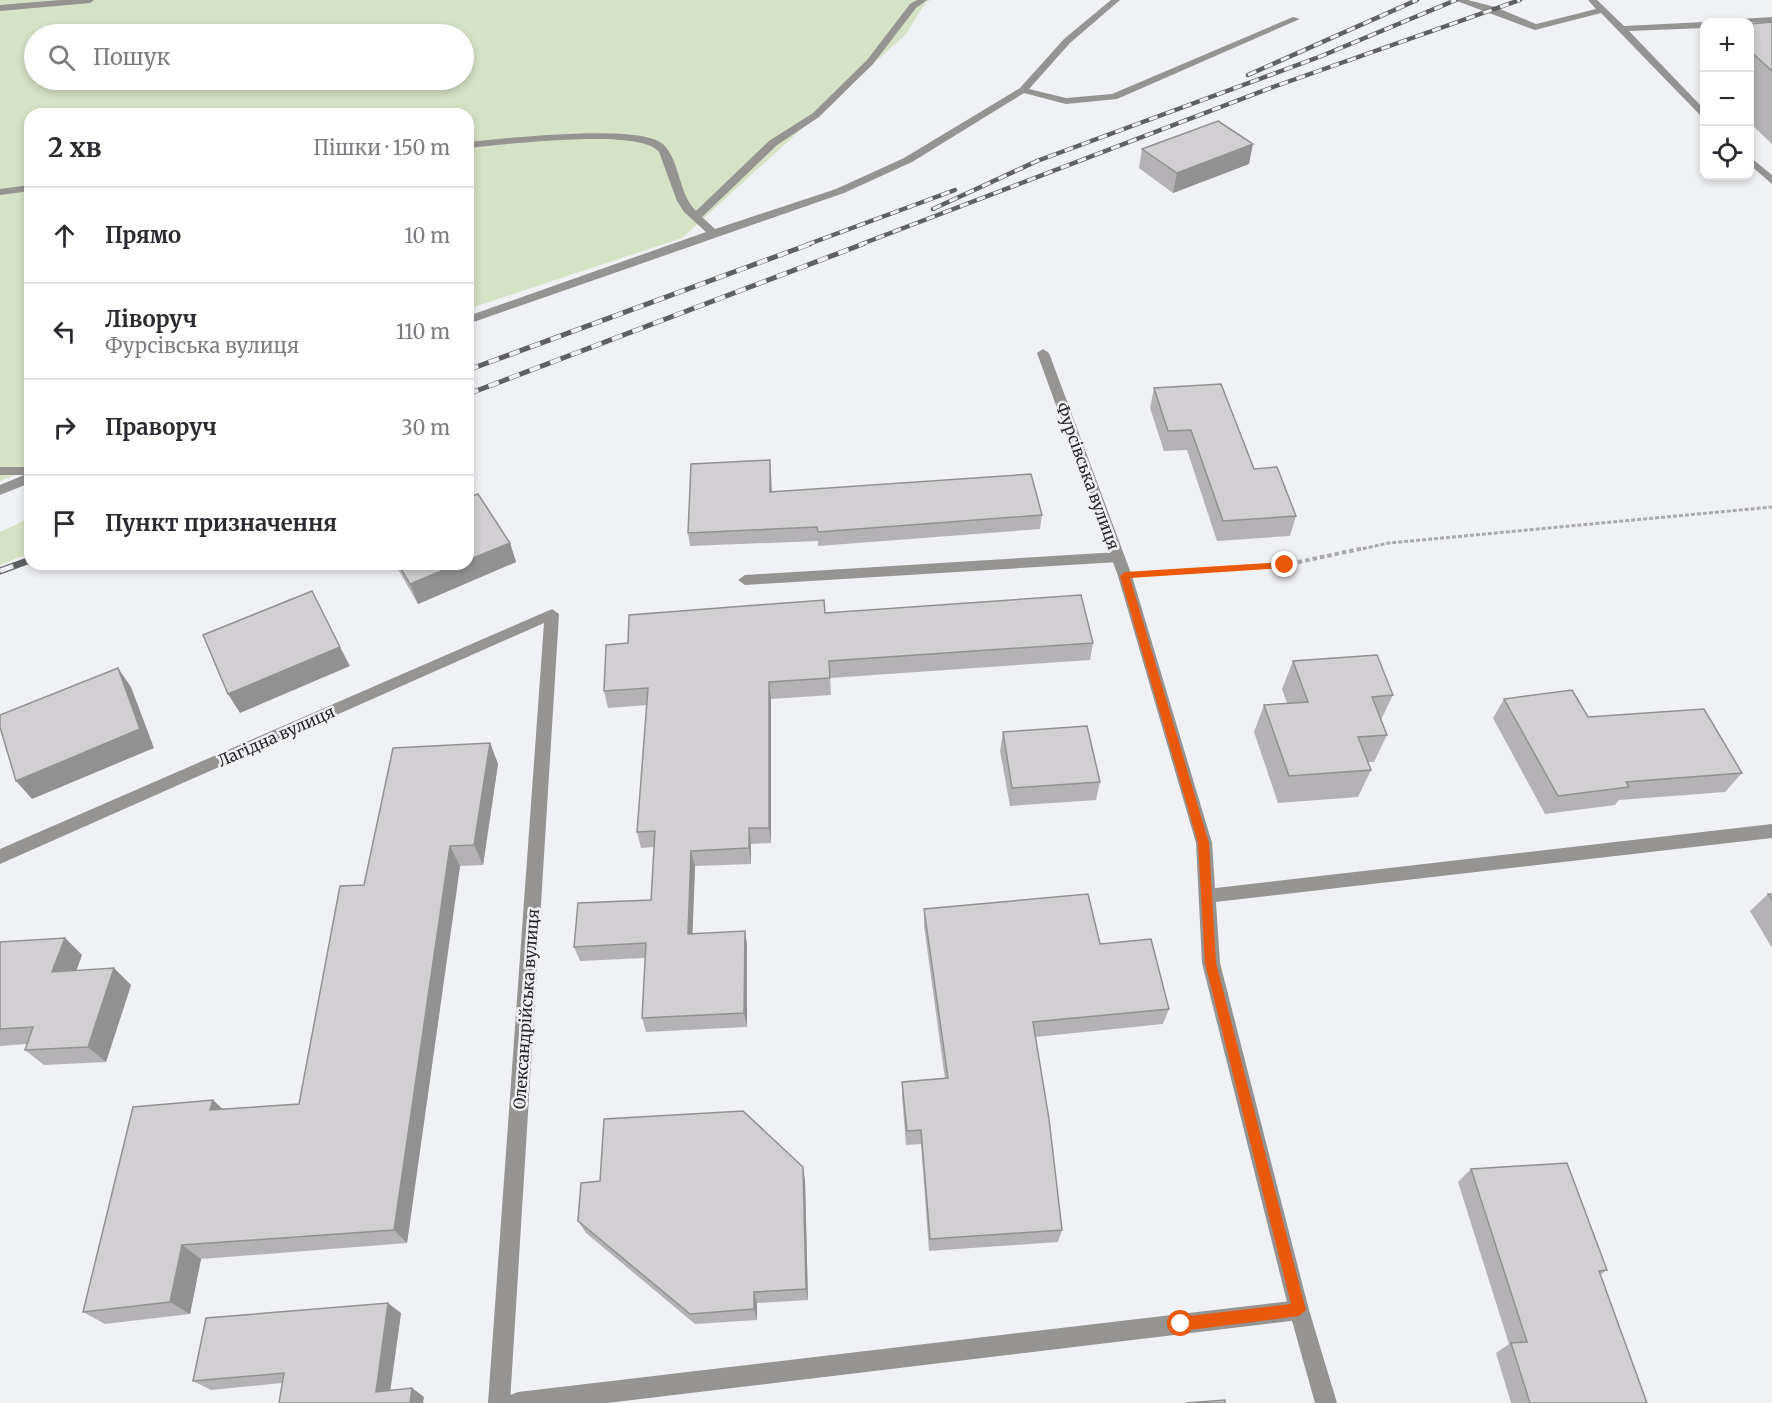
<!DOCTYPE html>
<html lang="uk">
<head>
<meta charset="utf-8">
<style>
  body { margin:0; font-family:Merriweather,serif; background:#f2f2f3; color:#2b2b33 }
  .controls { position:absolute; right:18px; top:18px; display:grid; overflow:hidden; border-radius:12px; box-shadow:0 3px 9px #0003 }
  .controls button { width:54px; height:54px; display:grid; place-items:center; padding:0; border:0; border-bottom:2px solid #e1e1e2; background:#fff; color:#2b2b33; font:30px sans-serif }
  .stop { position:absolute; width:18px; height:18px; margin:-14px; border:4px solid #ea580c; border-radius:50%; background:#fff }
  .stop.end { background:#ea580c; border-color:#fff; box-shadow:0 2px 6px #0008 }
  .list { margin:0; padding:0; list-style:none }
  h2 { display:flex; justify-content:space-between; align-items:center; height:78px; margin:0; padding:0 24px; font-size:26px }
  h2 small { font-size:20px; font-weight:400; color:#7c7c81 }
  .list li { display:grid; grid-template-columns:39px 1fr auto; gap:18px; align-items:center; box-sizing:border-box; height:96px; padding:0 24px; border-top:2px solid #e1e1e2 }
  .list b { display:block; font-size:22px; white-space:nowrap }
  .list p { margin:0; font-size:20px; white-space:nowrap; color:#7c7c81 }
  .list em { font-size:20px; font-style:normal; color:#7c7c81 }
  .icon { flex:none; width:33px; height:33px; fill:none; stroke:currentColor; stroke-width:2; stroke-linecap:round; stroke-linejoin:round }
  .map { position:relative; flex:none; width:1772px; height:1403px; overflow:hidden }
  .search { position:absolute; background:#fff; box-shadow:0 3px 9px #0003; left:24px; top:24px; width:450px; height:66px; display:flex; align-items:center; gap:15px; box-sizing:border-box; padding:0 21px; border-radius:33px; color:#7c7c81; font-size:22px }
  .panel { position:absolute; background:#fff; box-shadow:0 3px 9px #0003; left:24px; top:108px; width:450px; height:462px; border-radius:18px }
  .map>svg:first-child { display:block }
</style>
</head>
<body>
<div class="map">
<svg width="1772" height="1403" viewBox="0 0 1772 1403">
  <rect width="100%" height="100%" fill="#f0f1f4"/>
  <g fill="#d6e2c5" fill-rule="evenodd">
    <path d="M0,0H931L926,2L906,34L682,238L468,309V114H30V469L0,481ZM34,34H464V80H34Z"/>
    <path d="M30,518V553L0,565V532Z"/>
  </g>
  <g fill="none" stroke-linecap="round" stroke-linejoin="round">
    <path stroke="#a9aaac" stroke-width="3" stroke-dasharray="4 2" stroke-linecap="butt" d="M1357,550L1389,543L1772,507"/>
    <path stroke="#a9aaac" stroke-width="4" stroke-dasharray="4.5 3" stroke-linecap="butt" d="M1156,574L1285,565L1364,548"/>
    <g fill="#959493" fill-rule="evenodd">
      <path d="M60,0H94L90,3L0,11V5Z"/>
      <path d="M917,0H927L916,8L873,64L819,117L777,145L702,217L715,229L836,189L904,158L1020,88L1064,39L1111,0H1120L1070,43L1029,89L1066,98L1112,94L1293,17L1300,19L1117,99L1066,104L1024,93L912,162L844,193L468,324V316L706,232L684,212L677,201L659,152C641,127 501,145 468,148V142C502,139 643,122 664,145C681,164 678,193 696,211L769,141L813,113L867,60L910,4Z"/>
      <path d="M1454,0H1468L1495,7L1536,24L1596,9L1588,0H1597L1624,26L1704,22H1705L1704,28L1629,31L1704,109V117L1701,116L1601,13L1535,30Z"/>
      <path d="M1772,17V23L1736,22L1740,19Z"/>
      <path d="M1750,157L1772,175V184L1750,165Z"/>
      <path d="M30,185V191L0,195V189Z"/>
      <path d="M0,467H30V483L0,495V485L24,475H0Z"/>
      <path d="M1118,552L1125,557L1118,562L745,585L738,580L745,575Z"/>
      <path d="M1772,824V838L1207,903L1201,901L1199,896L1201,891L1207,889Z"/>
      <path d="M1299,1300L1306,1303L1309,1310L1306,1317L1299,1320L607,1403H507L510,1395L518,1392Z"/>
    </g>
    <g fill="#959493" fill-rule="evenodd">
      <path d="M1043,349L1049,353L1132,576L1212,843L1220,963L1309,1310L1337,1403H1315L1289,1310L1202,963L1196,843L1118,576L1037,353Z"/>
      <path d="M552,609L559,614L510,1403H488L544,623L0,864V849Z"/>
    </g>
    <defs>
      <g id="rail-far2">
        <path d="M1248,75L1417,0"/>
        <path d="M933,209L1037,161L1319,57L1456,0"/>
        <path d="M806,245L955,190"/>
        <path d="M859,245L1273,87L1520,0"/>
      </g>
      <g id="rail-far1">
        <path d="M468,370L810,244"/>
        <path d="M468,394L863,244"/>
      </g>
      <path id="rail" d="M0,571L30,560"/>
    </defs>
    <use href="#rail-far2" stroke="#5f6061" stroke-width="4.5"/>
    <use href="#rail-far1" stroke="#5f6061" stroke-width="5"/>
    <use href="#rail" stroke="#5f6061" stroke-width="7"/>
    <use href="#rail-far2" stroke="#f0f1f4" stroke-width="3" stroke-dasharray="9" stroke-linecap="butt"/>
    <use href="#rail-far1" stroke="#f0f1f4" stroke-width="4" stroke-dasharray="11" stroke-linecap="butt"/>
    <use href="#rail" stroke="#f0f1f4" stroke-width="4.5" stroke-dasharray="14" stroke-linecap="butt"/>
  </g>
  <g fill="#b4b2b4">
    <path d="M1772,22V144L1749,122V24Z"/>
    <path d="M1704,63V77L1700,72Z"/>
    <path d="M1142,149L1249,164L1173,193L1139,168Z"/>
    <path d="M1154,388L1254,469L1296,516L1290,536L1217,541L1187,450L1164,451L1150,408Z"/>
    <path d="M771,474L772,492L1042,515L1040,529L818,546V541L690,546L688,533Z"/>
    <path d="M510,543L516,562L418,604L395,564H468Z"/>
    <path d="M825,613L1093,643L1090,660L830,678L831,695L771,699V843L751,844V864L695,866L692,934L745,931L747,945V1027L646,1032L642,1018L645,958L580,961L574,947L651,900L654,847L641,848L637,832L647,705L608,708L604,691L628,643Z"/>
    <path d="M1293,661L1393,695L1381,720L1387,735L1374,762H1368L1371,770L1358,797L1278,803L1254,732L1264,705L1287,703L1282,689Z"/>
    <path d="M1504,699L1588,717L1742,773L1725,792L1619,800L1615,805L1545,814L1493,718Z"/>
    <path d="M1003,732L1100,782L1096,800L1010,806L1000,751Z"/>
    <path d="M490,743L498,764L483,865L460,866L407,1243L201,1259L190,1314L105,1324L83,1312L213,1100L222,1109L299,1104L364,885Z"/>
    <path d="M1768,894H1772V948L1750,911Z"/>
    <path d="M924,909L1100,944L1169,1009L1163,1024L1035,1037L1062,1230L1058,1242L929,1251L921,1144L906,1145L902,1096V1082L945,1079L924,926Z"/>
    <path d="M65,938L82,955L76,971L131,985L106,1062L44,1065L25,1050L27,1044L0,1046V942Z"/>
    <path d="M803,1167L805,1181L808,1300L757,1303V1320L695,1324L586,1233L578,1221Z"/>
    <path d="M1471,1169L1607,1270L1600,1275L1647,1403H1511L1496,1353L1509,1344L1458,1182Z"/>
    <path d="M401,1313L390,1390L412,1388L424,1397L282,1383L211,1390L193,1381Z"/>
  </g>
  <g fill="#929192">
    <path d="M1253,144L1249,164L1173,193L1177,173Z"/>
    <path d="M770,460L771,474L772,506L770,492Z"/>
    <path d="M510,543L516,562L418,604L410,584L458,564H468V560Z"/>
    <path d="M340,647L350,666L240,713L228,694Z"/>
    <path d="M118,668L131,687L154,748L32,799L16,781Z"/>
    <path d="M769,682L771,699V843L769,828Z"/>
    <path d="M490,743L498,764L483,865L474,845Z"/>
    <path d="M749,828L751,844V864L749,848Z"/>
    <path d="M450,846L460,866L407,1243L394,1230Z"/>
    <path d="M691,851L695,866L692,949L688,934Z"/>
    <path d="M745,931L747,945V1027L744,1013Z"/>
    <path d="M65,938L82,955L70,988L52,972Z"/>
    <path d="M114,968L131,985L106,1062L88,1047Z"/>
    <path d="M213,1100L230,1116L210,1110Z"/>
    <path d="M803,1167L805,1181L808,1300L806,1289Z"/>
    <path d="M182,1245L201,1259L190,1314L170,1302Z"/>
    <path d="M754,1292L757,1303V1320L754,1309Z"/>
    <path d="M388,1303L401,1313L389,1400L376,1392Z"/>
    <path d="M412,1388L424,1397L423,1403H410Z"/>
  </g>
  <g fill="#d1cfd1" stroke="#929192" stroke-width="1.5">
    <path d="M1772,22V71L1749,50V24Z"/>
    <path d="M1218,121L1253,144L1177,173L1142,149Z"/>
    <path d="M1221,384L1254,469L1277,467L1296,516L1223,521L1191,430L1168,431L1154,388Z"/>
    <path d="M770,460V492L1031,474L1042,515L818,532L817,527L688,533L691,464Z"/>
    <path d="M478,494L510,543L468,560V498Z"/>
    <path d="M398,564H458L410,584Z"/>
    <path d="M312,591L340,647L228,694L203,635Z"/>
    <path d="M1081,595L1093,643L829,661L830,678L769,682V828H749V848L691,851L688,934L745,931L744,1013L642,1018L646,943L574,947L578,903L651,900L655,831L637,832L648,688L604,691L606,645L628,643L629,615L824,600L825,613Z"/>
    <path d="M1377,655L1393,695L1372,697L1387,735L1358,737L1371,770L1289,776L1264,705L1308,702L1293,661Z"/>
    <path d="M118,668L140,729L16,781L0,727V715Z"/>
    <path d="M1572,690L1588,717L1704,709L1742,773L1626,782L1629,787L1558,796L1504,699Z"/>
    <path d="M1087,726L1100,782L1012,788L1003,732Z"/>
    <path d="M490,743L474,845L450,846L394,1230L182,1245L170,1302L83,1312L133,1107L213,1100L210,1110L299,1104L340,886L364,885L393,748Z"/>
    <path d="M1088,894L1100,944L1151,939L1169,1009L1033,1022L1049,1119L1062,1230L930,1239L921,1130L907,1131L902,1082L948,1078L924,909Z"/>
    <path d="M1768,894H1772V900Z"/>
    <path d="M65,938L52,972L114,968L88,1047L25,1050L33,1027L0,1029V942Z"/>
    <path d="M743,1111L803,1167L806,1289L754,1292V1309L690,1314L578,1221L581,1183L600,1181L604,1119Z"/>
    <path d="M1567,1163L1607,1270L1599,1271L1647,1403H1530L1511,1343L1527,1342L1471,1169Z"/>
    <path d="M388,1303L376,1392L412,1388L410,1403H279L284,1373L193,1381L206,1318Z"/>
    <path d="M1225,1400V1403H1186Z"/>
  </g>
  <path fill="#ea580c" d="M1285,562L1289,565L1285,568L1130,578L1209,843L1216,963L1306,1310L1299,1316L1181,1331L1174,1324L1181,1317L1291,1304L1205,963L1198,843L1120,576L1125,572Z"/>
  <g text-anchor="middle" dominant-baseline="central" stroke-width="5" stroke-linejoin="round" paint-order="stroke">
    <g font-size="16" fill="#262627" stroke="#f0f1f4">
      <text transform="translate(1088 476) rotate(70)">Фурсівська вулиця</text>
      <text transform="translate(276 736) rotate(-24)">Лагідна вулиця</text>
      <text transform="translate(526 1009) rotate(-86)">Олександрійська вулиця</text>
    </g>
  </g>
</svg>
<div class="controls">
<button>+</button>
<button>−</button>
<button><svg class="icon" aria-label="locate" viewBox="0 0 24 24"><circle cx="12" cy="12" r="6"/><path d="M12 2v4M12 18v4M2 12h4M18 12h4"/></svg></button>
</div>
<div class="stop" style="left:1181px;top:1324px"></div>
<div class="stop end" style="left:1285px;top:565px"></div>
<div class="search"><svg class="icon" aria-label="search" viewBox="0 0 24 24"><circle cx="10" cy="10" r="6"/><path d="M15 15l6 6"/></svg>Пошук</div>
<section class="panel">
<h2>2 хв<small>Пішки · 150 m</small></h2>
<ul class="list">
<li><svg class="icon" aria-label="ahead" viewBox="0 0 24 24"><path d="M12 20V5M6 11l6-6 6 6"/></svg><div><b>Прямо</b></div><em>10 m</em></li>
<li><svg class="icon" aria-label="left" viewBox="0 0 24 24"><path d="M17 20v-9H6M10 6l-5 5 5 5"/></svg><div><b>Ліворуч</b><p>Фурсівська вулиця</p></div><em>110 m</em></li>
<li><svg class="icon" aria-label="right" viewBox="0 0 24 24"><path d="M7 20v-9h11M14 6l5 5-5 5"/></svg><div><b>Праворуч</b></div><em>30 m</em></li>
<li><svg class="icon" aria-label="arrive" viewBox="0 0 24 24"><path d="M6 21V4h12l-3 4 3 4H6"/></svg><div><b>Пункт призначення</b></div></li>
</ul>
</section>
</div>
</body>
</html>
